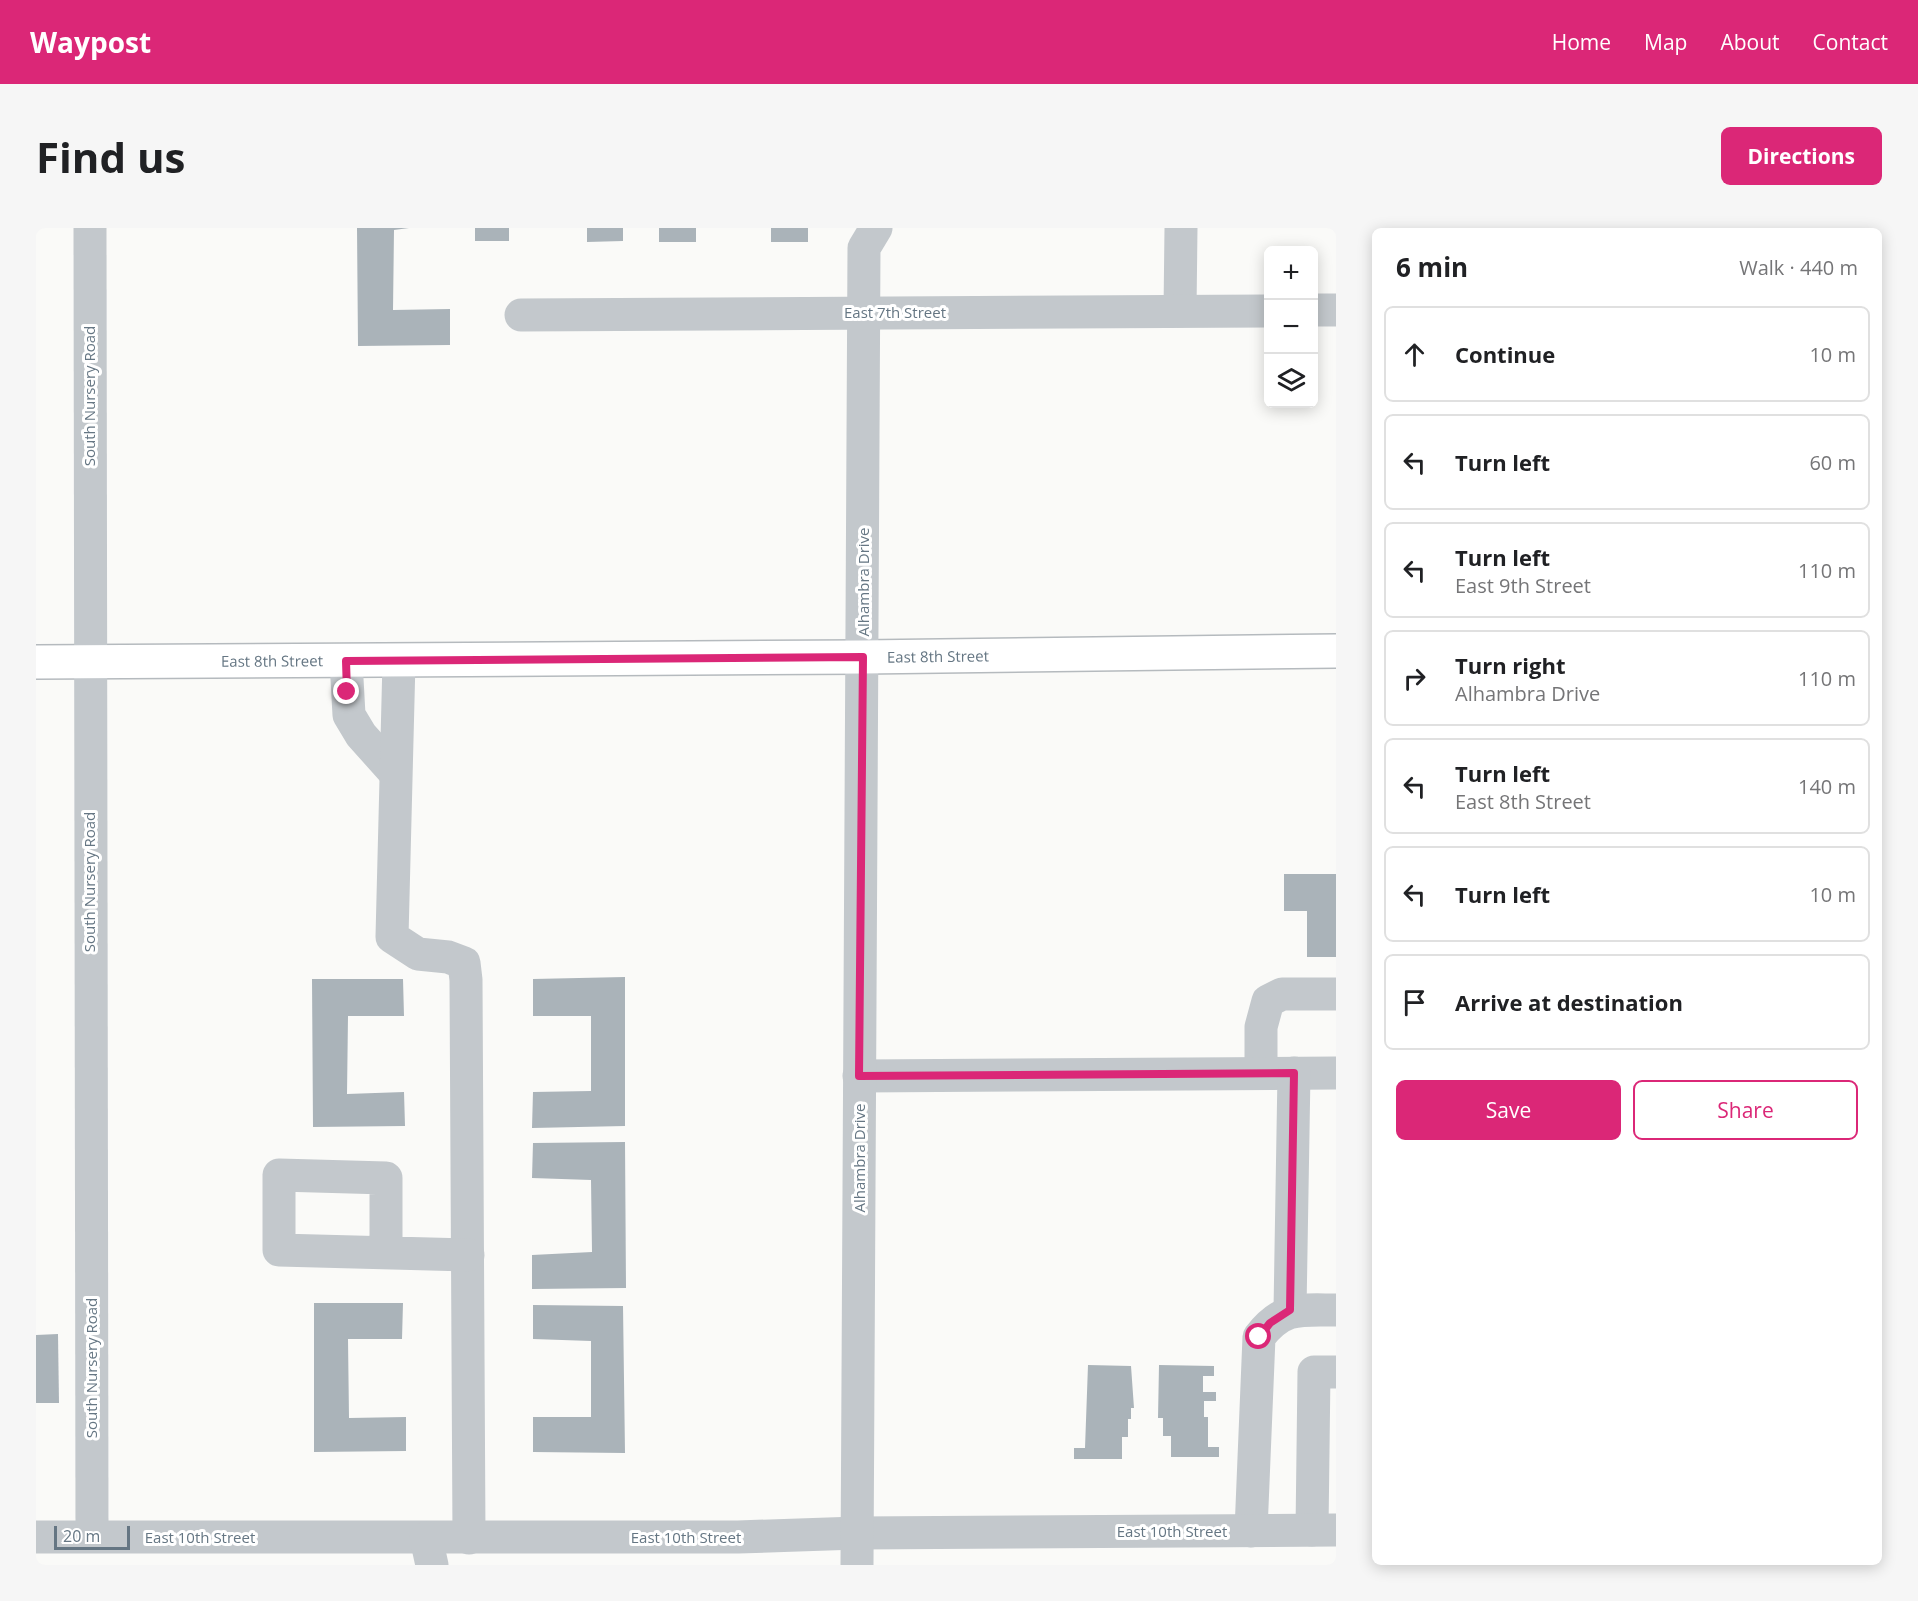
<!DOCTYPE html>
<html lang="en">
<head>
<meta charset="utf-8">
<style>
  body { margin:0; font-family:"Open Sans",sans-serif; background:#f6f6f6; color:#202124 }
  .controls { position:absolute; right:18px; top:18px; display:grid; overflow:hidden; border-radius:9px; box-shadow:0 3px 15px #0003 }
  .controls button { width:54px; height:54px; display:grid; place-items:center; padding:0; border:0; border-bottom:2px solid #e0e0e0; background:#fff; color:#202124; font:30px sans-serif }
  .scale { position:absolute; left:18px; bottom:15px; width:76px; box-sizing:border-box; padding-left:6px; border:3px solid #657683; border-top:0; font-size:16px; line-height:21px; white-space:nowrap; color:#657683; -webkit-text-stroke:4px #fff; paint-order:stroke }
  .stop { position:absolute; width:18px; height:18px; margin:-14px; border:4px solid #db2777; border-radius:50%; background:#fff }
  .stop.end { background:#db2777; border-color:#fff; box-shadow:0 2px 6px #0008 }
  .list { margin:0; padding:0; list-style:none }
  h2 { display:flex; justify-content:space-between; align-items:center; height:78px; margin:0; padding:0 24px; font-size:26px }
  h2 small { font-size:20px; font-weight:400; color:#757577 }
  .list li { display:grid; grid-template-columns:39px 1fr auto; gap:18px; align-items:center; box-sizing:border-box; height:96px; margin:0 12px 12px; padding:0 12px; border:2px solid #e0e0e0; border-radius:9px }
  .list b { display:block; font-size:22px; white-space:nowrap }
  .list p { margin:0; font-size:20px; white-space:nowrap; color:#757577 }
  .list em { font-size:20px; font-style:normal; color:#757577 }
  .actions { display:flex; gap:12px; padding:18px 24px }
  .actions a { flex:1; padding:14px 0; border:2px solid #db2777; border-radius:9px; text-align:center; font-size:21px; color:#db2777 }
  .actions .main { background:#db2777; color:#fff }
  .icon { flex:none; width:33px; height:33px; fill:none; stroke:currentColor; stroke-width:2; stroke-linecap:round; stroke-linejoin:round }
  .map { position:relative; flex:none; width:1300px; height:1337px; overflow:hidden; border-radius:9px }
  header { display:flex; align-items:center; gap:36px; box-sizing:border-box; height:84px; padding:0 30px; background:#db2777; color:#fff }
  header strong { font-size:28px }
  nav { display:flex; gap:33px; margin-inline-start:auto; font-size:21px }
  .intro { display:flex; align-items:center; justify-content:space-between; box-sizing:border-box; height:144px; padding:0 36px }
  h1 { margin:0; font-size:42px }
  .button { padding:15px 27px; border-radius:9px; background:#db2777; color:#fff; font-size:21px; font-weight:700 }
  main { display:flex; gap:36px; padding:0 36px }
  aside { flex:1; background:#fff; border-radius:9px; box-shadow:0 3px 15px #0003 }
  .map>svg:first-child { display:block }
</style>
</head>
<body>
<header>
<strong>Waypost</strong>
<nav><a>Home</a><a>Map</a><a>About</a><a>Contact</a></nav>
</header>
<div class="intro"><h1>Find us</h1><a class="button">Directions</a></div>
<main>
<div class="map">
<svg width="1300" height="1337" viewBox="0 0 1300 1337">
  <rect width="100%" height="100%" fill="#fafaf8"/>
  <g fill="#aab3b9">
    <path d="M321,0H373L358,2L357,82L414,81V117L322,118Z"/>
    <rect x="439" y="0" width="34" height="13"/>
    <path d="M551,0H587V13L551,14Z"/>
    <rect x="623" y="0" width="37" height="14"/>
    <rect x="735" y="0" width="37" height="14"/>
    <path d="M1248,646H1300V729H1271V683H1248Z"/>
    <path d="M589,749V898L496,900L497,864L555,863V788H497V751Z"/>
    <path d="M276,751H367L368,788H312L311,866L368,864L369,898L277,899Z"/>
    <path d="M589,914L590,1060L496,1061V1027L556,1024L555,952L496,950L497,915Z"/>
    <path d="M278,1075H367L366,1111H312L313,1190L370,1189V1223L278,1224Z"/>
    <path d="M497,1077L587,1078L589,1225L497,1224V1189H555V1113L497,1111Z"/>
    <path d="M22,1106L23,1175H0V1107Z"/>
    <path d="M1052,1137L1095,1138L1098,1180H1095V1191H1092V1209H1086V1231H1038V1220H1049Z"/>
    <path d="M1123,1137L1178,1138V1148H1167V1164H1180V1173H1168V1189H1172V1219H1183V1229H1135V1208H1127V1190H1122Z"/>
  </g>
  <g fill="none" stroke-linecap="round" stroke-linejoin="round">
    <defs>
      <g id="major">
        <path id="s1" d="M0,434L827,429L1300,423"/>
      </g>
    </defs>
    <use href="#major" stroke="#b5babe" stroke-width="36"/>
    <g stroke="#c3c8cc" stroke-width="33">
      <path d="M54,0L56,1308"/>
      <path d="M1278,82H1300"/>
      <path d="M1144,83L1145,0"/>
      <path d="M485,87L1232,83"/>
      <path d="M310,433L313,487L325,507L359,545"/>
      <path d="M363,433L356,709L382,726L412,729L428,735L430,752L433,1310"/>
      <path d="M1225,845V799L1232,773L1246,766H1300"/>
      <path d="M823,848L1300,845"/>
      <path d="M350,1025V950L243,947V1022L432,1027"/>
      <path d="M1254,1082L1258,845"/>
      <path d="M1276,1302L1278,1144H1300"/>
      <path d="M1215,1303L1223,1109C1247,1078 1264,1082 1300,1082"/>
      <path d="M0,1309H702L821,1305L1300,1302"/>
      <path d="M390,1310L396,1337"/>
      <path d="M821,1337L828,20L840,0"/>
    </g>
    <use href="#major" stroke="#fff" stroke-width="33"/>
  </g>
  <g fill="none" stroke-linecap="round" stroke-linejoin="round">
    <path stroke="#db2777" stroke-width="8" d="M311,464L310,433L827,429L823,848L1258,845L1254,1082L1234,1095L1223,1109"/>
  </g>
  <g text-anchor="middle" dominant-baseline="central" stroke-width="6" stroke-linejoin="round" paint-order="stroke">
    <g font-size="15" fill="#657683" stroke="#fff">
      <text x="859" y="84">East 7th Street</text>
      <text transform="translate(53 168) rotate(-90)">South Nursery Road</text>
      <text transform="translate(827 354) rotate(-90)">Alhambra Drive</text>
      <text stroke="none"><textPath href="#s1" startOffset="902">East 8th Street</textPath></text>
      <text stroke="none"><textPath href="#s1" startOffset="236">East 8th Street</textPath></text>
      <text transform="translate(53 654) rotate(-90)">South Nursery Road</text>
      <text transform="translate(823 930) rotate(-90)">Alhambra Drive</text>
      <text transform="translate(55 1140) rotate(-90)">South Nursery Road</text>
      <text x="1136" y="1303">East 10th Street</text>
      <text x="164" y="1309">East 10th Street</text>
      <text x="650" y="1309">East 10th Street</text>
    </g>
  </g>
</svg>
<div class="controls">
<button>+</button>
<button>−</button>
<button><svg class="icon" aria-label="layers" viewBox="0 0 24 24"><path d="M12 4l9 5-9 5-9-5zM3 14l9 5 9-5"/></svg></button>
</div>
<div class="scale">20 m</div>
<div class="stop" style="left:1223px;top:1109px"></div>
<div class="stop end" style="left:311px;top:464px"></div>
</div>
<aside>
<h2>6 min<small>Walk · 440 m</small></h2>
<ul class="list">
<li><svg class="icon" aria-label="ahead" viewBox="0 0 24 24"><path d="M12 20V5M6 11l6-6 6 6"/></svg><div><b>Continue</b></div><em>10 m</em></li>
<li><svg class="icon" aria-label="left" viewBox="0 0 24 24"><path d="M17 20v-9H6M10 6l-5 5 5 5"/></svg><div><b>Turn left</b></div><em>60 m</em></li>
<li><svg class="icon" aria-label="left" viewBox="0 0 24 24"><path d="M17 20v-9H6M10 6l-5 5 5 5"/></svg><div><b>Turn left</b><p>East 9th Street</p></div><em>110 m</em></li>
<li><svg class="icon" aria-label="right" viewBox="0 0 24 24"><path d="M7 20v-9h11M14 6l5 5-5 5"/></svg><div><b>Turn right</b><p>Alhambra Drive</p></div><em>110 m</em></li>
<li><svg class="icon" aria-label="left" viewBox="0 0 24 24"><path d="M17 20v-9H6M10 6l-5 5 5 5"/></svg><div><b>Turn left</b><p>East 8th Street</p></div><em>140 m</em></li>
<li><svg class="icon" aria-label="left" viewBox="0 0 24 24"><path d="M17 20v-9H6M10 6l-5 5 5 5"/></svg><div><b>Turn left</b></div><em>10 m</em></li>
<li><svg class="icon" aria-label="arrive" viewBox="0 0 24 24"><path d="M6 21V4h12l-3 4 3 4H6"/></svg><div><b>Arrive at destination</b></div></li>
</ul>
<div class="actions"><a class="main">Save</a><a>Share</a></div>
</aside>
</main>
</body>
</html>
